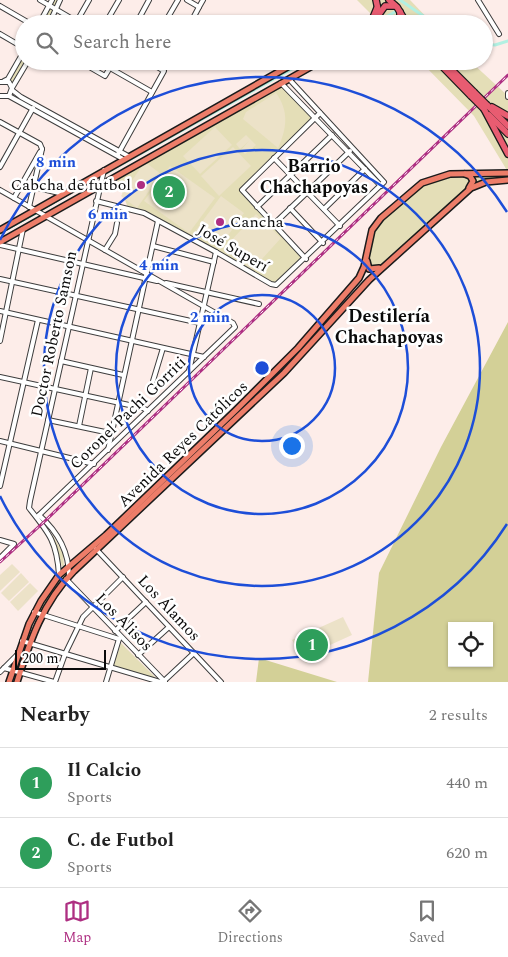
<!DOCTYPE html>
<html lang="en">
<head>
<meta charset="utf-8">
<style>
  body { margin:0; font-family:Spectral,serif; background:#f6f6f6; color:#222 }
  .controls { position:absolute; right:15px; bottom:15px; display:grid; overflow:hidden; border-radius:0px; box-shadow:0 1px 4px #0004 }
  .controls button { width:45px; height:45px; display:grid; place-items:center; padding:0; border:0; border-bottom:1px solid #e0e0e0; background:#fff; color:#222; font:25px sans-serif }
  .scale { position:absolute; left:15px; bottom:12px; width:91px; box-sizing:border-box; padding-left:5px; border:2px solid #0a0a0a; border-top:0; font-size:14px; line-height:18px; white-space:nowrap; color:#0a0a0a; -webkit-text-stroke:4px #fff; paint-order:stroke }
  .you { position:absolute; left:291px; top:445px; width:18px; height:18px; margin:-12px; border:4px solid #fff; border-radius:50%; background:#1a73e8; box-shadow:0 0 0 8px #1a73e833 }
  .badge { display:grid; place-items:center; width:32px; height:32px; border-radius:50%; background:#ae2f82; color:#fff; font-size:16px; font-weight:700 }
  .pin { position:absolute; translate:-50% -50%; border:2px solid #fff; box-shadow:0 1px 5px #0006 }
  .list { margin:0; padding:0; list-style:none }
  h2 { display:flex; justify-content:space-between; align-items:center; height:65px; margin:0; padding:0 20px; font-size:21px }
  h2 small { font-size:16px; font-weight:400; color:#767676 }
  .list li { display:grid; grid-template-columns:32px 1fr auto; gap:15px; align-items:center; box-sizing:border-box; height:70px; padding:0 20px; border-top:1px solid #e0e0e0 }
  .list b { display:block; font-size:19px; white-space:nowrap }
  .list p { margin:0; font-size:16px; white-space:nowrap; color:#767676 }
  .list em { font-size:16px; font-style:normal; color:#767676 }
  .icon { flex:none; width:28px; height:28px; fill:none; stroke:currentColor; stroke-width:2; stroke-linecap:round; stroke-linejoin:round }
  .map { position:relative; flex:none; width:508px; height:682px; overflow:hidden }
  .search { position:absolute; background:#fff; box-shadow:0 1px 4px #0004; left:15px; right:15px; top:15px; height:55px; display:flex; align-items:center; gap:12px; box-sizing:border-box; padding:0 18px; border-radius:28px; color:#767676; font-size:19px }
  .sheet { height:205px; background:#fff }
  nav { display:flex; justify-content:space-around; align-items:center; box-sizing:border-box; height:70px; border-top:1px solid #e0e0e0; background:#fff; font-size:14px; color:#767676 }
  nav a { display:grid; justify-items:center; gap:2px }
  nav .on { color:#ae2f82 }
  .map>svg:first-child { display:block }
</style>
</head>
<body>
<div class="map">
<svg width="508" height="682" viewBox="0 0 508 682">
  <rect width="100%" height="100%" fill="#fdede9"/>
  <g fill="#e4deb7">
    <path d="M52,0H60L49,24H39Z"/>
    <path d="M357,0H410L433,24H381Z"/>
    <path d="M24,51V61H28L12,88L8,79Z"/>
    <path d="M420,61H470L508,96V172L474,116Z"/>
    <path d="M281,83L316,118L242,189L306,259L274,285L145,214L128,208L116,176Z"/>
    <path d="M447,175L467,176L470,178V186L378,267L374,269L367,264L373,235L380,222L418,189L429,181Z"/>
    <path d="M471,175L506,176L475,183Z"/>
    <path d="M348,295L292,360L246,405L245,404L286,363Z"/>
    <path d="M52,534L63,553L64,567L62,566Z"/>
    <path d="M64,572L67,574L40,612L37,611Z"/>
    <path d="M121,643L157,679L156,681L113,667Z"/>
  </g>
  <g fill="#d3d097" fill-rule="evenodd">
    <path d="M508,322V682H368L379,573L441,447ZM452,626H489V663H452Z"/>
    <path d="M259,658L337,682H256Z"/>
  </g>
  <g fill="#ece2c8">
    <path d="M276,93C289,111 287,128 278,148L243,119L246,112Z"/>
    <path d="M215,127L232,145L200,174L183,156Z"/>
    <path d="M246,135L256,145L245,154L241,150L249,141L240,149L236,144Z"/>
    <path d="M233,147L251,166L219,196L201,176Z"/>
    <path d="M145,162L161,174L137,208L121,196Z"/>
    <path d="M170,166L215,198L189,233L144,201Z"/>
    <path d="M221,196L244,213L219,248L196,230Z"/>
    <path d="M256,214L281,238L252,270L226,246Z"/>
    <path d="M12,564L20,572L0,591V575Z"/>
    <path d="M21,573L29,582L9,601L1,593Z"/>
    <path d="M30,583L38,591L18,611L10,602Z"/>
    <path d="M343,617L352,635L319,650L322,656L306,663L292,640Z"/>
  </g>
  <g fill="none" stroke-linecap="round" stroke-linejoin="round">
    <g stroke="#3fc1a6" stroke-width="1">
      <path d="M41,211L99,177"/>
      <path d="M0,234L38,213"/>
    </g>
    <g stroke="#b2f0e2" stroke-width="3">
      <path d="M400,0L435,24"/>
      <path d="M384,18L395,12"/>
      <path d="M374,24L377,22"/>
      <path d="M484,44L495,45L508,41"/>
      <path d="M99,177L306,61"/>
    </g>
    <defs>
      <g id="minor">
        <path d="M40,0L81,24"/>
        <path d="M187,0L199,7L203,0"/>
        <path d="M478,0L499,34"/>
        <path d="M0,6L31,24"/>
        <path d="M77,21L89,0"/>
        <path d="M39,24L52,0"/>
        <path d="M49,24L60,0"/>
        <path d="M105,24L119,0"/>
        <path d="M136,24L149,0"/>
        <path d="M164,24L178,0"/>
        <path d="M190,24L199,7"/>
        <path d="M0,34L24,48"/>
        <path d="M79,61L105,76L114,61"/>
        <path d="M110,68L152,92"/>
        <path d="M4,81L8,79L24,51"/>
        <path d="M0,82H9L12,88L9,96H0"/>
        <path d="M281,83L381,186"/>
        <path d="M12,88L28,61"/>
        <path d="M12,90L21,97L128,156"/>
        <path d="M508,93V97"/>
        <path d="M9,96L123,159"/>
        <path d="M0,122L40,144L42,149"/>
        <path d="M118,154L164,71L147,61"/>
        <path d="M274,158L340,226"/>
        <path d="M0,167L33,108"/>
        <path d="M22,184L63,194"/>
        <path d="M0,190L233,323L235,327L37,517"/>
        <path d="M14,198L40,152"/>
        <path d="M96,201L144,213L216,252L271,284L276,285L384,182L289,79"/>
        <path d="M29,207L42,149"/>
        <path d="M257,207L332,135"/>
        <path d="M290,208L323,243"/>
        <path d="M324,209L365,169"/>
        <path d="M273,225L350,151"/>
        <path d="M0,245L157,281"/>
        <path d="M153,246L214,262"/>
        <path d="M105,250L115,234L117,223"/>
        <path d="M306,259L242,190L320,113"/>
        <path d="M0,279L200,323"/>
        <path d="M166,283L259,304"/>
        <path d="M0,311L204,357"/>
        <path d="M0,341L23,229"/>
        <path d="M61,361L123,375"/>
        <path d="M189,371L216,252"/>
        <path d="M0,377L143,408L148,411"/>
        <path d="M153,381L163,348"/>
        <path d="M48,420L110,433"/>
        <path d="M79,426L91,368"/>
        <path d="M0,441L94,464"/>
        <path d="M108,450L158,221"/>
        <path d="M0,486L38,320"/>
        <path d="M39,515C57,531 69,551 69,576"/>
        <path d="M0,540L14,544L0,558"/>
        <path d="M96,549L221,682"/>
        <path d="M59,575C57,542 49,533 29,508L30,501L104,170"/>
        <path d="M66,579L165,682"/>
        <path d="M34,612L119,639"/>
        <path d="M115,631L146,602"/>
        <path d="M22,641L160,682L164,681L194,653"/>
        <path d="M138,655L169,627"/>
        <path d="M4,668L54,682"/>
        <path d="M0,672L18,654"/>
        <path d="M55,682L65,654L83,617L123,577"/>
        <path d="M106,682L119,639"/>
      </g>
      <g id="major">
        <path d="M365,24L375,17"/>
        <path d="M465,174L470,176L473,181L469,188"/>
        <path d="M0,230L298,61"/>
        <path d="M0,242L321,61"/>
        <path d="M367,261L369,269L379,268"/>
        <path d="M9,682L29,624L41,601L59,575L106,535L236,410L298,348L359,278L364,267L372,230L381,218L422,183L450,174L508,173"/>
        <path d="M17,682C30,641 43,602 74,571L284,373L369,280L471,188L486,182L508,180"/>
      </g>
      <g id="highway">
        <path d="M376,0L380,19L385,24"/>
        <path d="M389,0L397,7L407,24"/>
        <path d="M380,13L385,6H395"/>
        <path d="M372,20L377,8"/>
        <path d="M395,24L400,19V12"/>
        <path d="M437,61L471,96"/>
        <path d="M443,61L474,92"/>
        <path d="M487,105L508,126"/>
        <path d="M492,107L508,116"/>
        <path d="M484,109L508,154"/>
        <path d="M489,115L508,134"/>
      </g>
    </defs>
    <use href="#minor" stroke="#3d3d3d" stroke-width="6"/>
    <use href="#major" stroke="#1b1b1b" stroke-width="8"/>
    <use href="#highway" stroke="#1b1b1b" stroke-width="8"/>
    <use href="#minor" stroke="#fff" stroke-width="4"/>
    <use href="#major" stroke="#ed7d69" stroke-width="5"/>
    <use href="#highway" stroke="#e85c71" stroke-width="5.5"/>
    <defs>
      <path id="rail" d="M0,562L45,521L508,75"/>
    </defs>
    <use href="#rail" stroke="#ae2f82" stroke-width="3"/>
    <use href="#rail" stroke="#fff" stroke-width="1" stroke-dasharray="4" stroke-linecap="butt"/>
    <defs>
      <g id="highway-bridge">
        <path d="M474,92L487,105"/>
        <path d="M471,96L484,109"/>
      </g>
    </defs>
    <use href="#highway-bridge" stroke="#1b1b1b" stroke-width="8" stroke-linecap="butt"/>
    <use href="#highway-bridge" stroke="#e85c71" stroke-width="5.5"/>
  </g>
  <g fill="none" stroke="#1d4ed8" stroke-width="2.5">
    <circle cx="262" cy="368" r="73"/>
    <circle cx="262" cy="368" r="146"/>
    <circle cx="262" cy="368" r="218"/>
    <path d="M507 524A291 291 0 0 1 0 496M0 240A291 291 0 0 1 507 212"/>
  </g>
  <g fill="#ae2f82" stroke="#fff" stroke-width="2">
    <circle cx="141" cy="185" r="5"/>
    <circle cx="220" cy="222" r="5"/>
  </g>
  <g text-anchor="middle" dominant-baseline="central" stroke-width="5" stroke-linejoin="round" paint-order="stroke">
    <g font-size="16" fill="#0a0a0a" stroke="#fff" text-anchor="end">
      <text x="131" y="185">Cabcha de futbol</text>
      <text x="230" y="222" text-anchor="start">Cancha</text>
    </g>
    <g font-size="16" fill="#0a0a0a" stroke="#fff">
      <text transform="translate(233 248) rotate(30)">José Superí</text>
      <text transform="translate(54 334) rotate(-78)">Doctor Roberto Samson</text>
      <text transform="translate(128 413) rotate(-44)">Coronel Pachi Gorriti</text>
      <text transform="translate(183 444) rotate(-44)">Avenida Reyes Católicos</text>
      <text transform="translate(169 608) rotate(47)">Los Álamos</text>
      <text transform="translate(124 622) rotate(46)">Los Alisos</text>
    </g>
    <g font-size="18" font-weight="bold" fill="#0a0a0a" stroke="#fff">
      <text x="314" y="166">Barrio<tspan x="314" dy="21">Chachapoyas</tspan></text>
      <text x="389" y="316">Destilería<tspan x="389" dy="21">Chachapoyas</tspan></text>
    </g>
  </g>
  <circle cx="262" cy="368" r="8" fill="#1d4ed8" stroke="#fff" stroke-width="2.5"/>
  <g font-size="15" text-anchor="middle" font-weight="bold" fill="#1d4ed8" stroke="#fff" stroke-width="5" stroke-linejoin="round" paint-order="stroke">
    <text x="56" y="167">8 min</text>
    <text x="108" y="219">6 min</text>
    <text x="159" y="270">4 min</text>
    <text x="210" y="322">2 min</text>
  </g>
</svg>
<div class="controls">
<button><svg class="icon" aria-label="locate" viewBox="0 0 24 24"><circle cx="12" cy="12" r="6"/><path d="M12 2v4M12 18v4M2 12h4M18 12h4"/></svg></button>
</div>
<div class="scale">200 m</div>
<div class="you"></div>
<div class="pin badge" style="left:312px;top:645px;background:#2e9e5b">1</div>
<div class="pin badge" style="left:169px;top:192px;background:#2e9e5b">2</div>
<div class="search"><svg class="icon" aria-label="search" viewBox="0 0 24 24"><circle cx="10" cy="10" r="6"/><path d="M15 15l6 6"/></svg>Search here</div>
</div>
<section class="sheet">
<h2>Nearby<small>2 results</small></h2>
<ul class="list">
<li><span class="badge" style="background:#2e9e5b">1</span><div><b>Il Calcio</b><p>Sports</p></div><em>440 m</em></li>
<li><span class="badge" style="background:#2e9e5b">2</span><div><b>C. de Futbol</b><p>Sports</p></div><em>620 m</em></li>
</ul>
</section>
<nav>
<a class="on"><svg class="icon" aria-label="map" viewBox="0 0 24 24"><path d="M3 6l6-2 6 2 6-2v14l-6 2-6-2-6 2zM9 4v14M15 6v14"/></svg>Map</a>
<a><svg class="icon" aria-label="directions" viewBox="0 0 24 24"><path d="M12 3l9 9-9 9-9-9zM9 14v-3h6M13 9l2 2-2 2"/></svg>Directions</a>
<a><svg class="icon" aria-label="saved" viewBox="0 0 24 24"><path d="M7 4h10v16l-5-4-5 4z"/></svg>Saved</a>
</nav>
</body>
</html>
